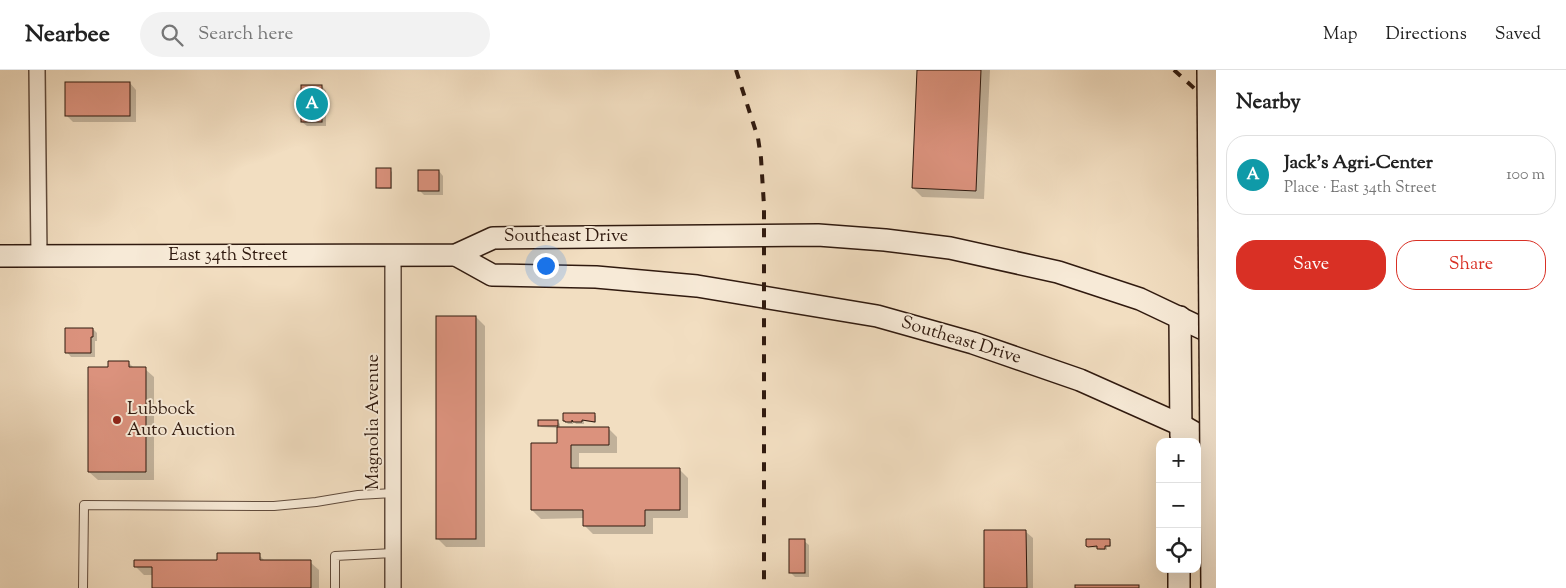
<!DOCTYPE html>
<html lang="en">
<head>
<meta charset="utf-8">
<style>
  body { margin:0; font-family:"Sorts Mill Goudy",serif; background:#f2f2f2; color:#222 }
  .controls { position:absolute; right:15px; bottom:15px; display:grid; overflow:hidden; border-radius:10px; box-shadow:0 5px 20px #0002 }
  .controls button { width:45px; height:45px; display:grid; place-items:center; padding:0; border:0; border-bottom:1px solid #e0e0e0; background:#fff; color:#222; font:25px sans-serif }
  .you { position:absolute; left:545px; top:195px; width:18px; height:18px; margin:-12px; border:4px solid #fff; border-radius:50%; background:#1a73e8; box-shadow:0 0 0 8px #1a73e833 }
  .badge { display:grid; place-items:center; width:32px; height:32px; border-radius:50%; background:#d93025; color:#fff; font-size:16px; font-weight:700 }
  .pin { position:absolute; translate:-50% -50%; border:2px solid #fff; box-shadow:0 1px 5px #0006 }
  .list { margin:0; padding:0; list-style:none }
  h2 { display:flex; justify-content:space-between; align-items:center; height:65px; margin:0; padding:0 20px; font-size:21px }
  h2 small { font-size:16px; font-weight:400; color:#767676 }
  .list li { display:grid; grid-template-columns:32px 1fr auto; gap:15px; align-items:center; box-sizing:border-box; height:80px; margin:0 10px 10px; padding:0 10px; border:1px solid #e0e0e0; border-radius:20px }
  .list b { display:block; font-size:19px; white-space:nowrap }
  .list p { margin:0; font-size:16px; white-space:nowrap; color:#767676 }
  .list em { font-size:16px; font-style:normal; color:#767676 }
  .actions { display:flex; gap:10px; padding:15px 20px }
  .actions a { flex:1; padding:11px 0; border:1px solid #d93025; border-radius:20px; text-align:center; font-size:18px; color:#d93025 }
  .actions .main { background:#d93025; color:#fff }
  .icon { flex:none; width:28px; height:28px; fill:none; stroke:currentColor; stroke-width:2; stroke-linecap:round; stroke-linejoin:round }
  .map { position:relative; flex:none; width:1216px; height:518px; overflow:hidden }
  header { display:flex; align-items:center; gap:30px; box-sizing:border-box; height:70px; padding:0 25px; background:#fff; border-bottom:1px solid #e0e0e0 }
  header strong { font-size:24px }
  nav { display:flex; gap:28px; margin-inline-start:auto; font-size:18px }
  .search { width:350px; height:45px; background:#f2f2f2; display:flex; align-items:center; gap:12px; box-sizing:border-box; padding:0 18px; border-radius:28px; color:#767676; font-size:19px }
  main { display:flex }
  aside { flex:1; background:#fff }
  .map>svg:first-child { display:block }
</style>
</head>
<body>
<header>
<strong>Nearbee</strong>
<div class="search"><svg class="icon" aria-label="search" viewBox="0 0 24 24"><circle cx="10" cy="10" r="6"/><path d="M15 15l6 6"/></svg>Search here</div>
<nav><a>Map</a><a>Directions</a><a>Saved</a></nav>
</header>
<main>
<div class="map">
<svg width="1216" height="518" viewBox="0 0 1216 518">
  <rect width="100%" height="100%" fill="#f2dec1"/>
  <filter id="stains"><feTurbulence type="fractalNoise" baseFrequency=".004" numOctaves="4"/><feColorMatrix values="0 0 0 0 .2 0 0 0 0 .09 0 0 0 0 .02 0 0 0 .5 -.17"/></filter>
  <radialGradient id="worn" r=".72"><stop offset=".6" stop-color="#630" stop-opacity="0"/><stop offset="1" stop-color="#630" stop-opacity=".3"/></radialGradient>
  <g fill="#0003">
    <path d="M918,0H990L984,129L922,127L913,118Z"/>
    <path d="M130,13L136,20V52H73L66,45Z"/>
    <path d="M322,16L326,21V56H307L302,52Z"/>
    <path d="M390,100L392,102V119H379L377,117Z"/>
    <path d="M439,101L443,106V125H424L420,121Z"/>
    <path d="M476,247L485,256V477H446L438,469Z"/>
    <path d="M93,259L97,263V271H95V287H71L67,282Z"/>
    <path d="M129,293L135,299H145L154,307V410H98L89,402L109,299Z"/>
    <path d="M594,344L596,346V353L584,351V354H576L573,350V354H568L564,350Z"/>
    <path d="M558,352L560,354V358H608L617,367V383H579V399H679L688,408V448H653V464H593L584,455V448L541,449L532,440L558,374V358L541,357L539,355Z"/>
    <path d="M1026,462L1033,468V518H985Z"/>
    <path d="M1109,470L1111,472V477H1107V480H1100L1098,478L1089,477L1087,475Z"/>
    <path d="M804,471L809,475V507H795L790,502Z"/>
    <path d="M259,485L266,492H310L319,500V518H153V505H144L135,496L218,492Z"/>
  </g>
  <g fill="#db927d" stroke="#301a0f">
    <path d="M917,0H981L976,121L912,118Z"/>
    <rect x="65" y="12" width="65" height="34"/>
    <rect x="301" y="15" width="21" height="37"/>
    <rect x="376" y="98" width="15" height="20"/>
    <rect x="418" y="100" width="21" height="21"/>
    <rect x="436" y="246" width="40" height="223"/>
    <path d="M65,258H93V267H91V283H65Z"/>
    <path d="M108,291H129V297H146V402H88V297H108Z"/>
    <path d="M563,343H595V352L582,350V352H573L572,350V352H565V351H563Z"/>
    <rect x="538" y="350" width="20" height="6"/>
    <path d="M557,357H609V375H571V398H680V440H645V456H583V440H531V373H557Z"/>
    <path d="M984,460H1026L1027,518H984Z"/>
    <rect x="789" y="469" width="16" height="34"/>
    <path d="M1086,469H1110V476H1105V479H1097V476L1088,477L1086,476Z"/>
    <path d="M217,483H260V490H311V518H152V497H134V490H217Z"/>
    <rect x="1075" y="515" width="64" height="3"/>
  </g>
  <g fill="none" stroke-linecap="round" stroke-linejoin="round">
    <defs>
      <g id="lane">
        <path d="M83,518L84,435L274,436L316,432L358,425L393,423"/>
        <path d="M335,518V486L393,483"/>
      </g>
      <g id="street">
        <path d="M37,0L39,186"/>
        <path d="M393,185V518"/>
      </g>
      <g id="secondary">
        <path d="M456,185L492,205L596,207L697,216L877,246L973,273L1080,310L1181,355L1216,375"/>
        <path d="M0,186L456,185L493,168L818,165L885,170L950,178L1058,202L1140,229L1216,265"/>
        <path d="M1180,247L1181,366"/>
        <path d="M1179,518V499"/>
      </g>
    </defs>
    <use href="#lane" stroke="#604b3c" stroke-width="10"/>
    <use href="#street" stroke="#604b3c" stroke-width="18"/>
    <use href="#secondary" stroke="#301a0f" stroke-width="24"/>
    <use href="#lane" stroke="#f7ead7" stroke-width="8"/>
    <use href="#street" stroke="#f7ead7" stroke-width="15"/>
    <use href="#secondary" stroke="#f7ead7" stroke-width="21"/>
    <g stroke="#301a0f" stroke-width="4" stroke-dasharray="9 9" stroke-linecap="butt">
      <path d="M736,0L758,68L761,88L764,136V518"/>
      <path d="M1174,0L1216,38"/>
      <path d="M1199,0L1216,21"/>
    </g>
    <defs>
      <path id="secondary-bridge" d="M1208,0L1212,518"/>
    </defs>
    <use href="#secondary-bridge" stroke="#301a0f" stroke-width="24" stroke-linecap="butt"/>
    <use href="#secondary-bridge" stroke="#f7ead7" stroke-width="21"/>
  </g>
  <circle fill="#8f2418" stroke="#f7ead7" stroke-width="2" cx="117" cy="350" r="5"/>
  <g text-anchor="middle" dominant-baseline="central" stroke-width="4" stroke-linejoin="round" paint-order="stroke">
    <g font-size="18" fill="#301a0f" stroke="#f7ead7">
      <text x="566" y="167">Southeast Drive</text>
      <text x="228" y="186">East 34th Street</text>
      <text transform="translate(961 271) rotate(17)">Southeast Drive</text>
      <text transform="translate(374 352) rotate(-90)">Magnolia Avenue</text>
    </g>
    <g font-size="18" fill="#301a0f" stroke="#f7ead7" text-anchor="start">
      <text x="127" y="340">Lubbock<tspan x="127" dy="21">Auto Auction</tspan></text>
    </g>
  </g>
  <rect width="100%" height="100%" filter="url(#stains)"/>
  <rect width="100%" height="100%" fill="url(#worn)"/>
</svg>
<div class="controls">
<button>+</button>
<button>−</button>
<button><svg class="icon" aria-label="locate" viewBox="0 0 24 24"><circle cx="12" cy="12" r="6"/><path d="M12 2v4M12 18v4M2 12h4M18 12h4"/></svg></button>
</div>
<div class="you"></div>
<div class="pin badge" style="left:312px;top:34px;background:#0f9aa8">A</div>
</div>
<aside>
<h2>Nearby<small></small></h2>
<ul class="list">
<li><span class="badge" style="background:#0f9aa8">A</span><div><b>Jack's Agri-Center</b><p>Place · East 34th Street</p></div><em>100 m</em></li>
</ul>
<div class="actions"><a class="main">Save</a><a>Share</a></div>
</aside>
</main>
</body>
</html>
